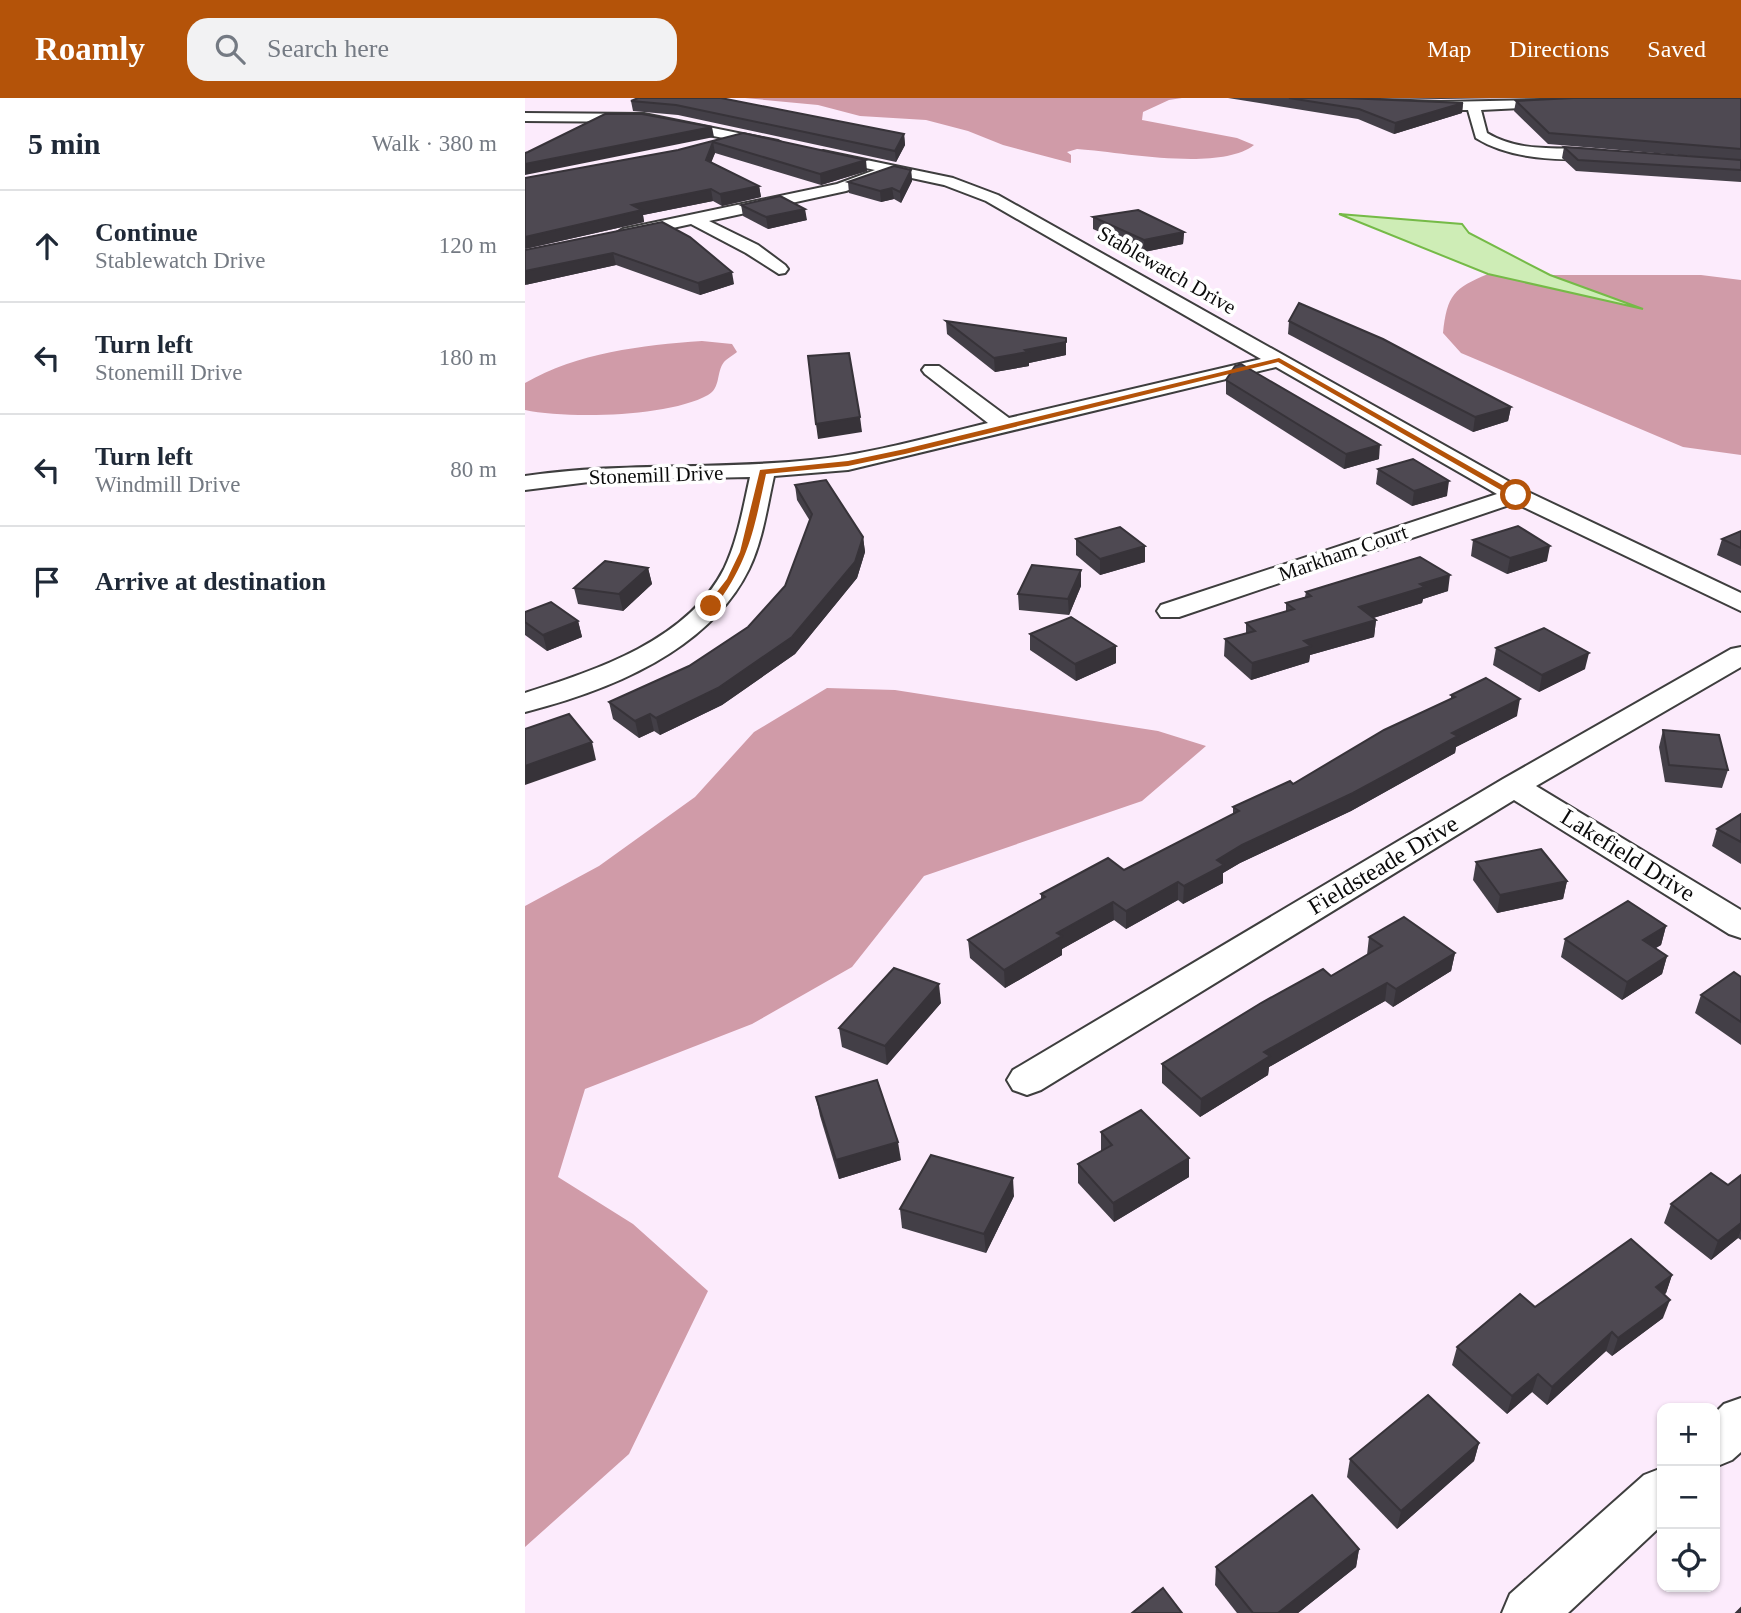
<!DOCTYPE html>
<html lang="en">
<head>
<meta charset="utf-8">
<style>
  body { margin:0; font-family:"Times New Roman",serif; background:#f2f2f3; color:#1f2937 }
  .controls { position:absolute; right:21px; bottom:21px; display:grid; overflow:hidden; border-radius:14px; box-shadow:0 2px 5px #0004 }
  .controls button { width:63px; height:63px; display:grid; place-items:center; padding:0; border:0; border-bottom:2px solid #e0e1e3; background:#fff; color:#1f2937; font:35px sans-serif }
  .stop { position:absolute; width:21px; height:21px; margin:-16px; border:5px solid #b45309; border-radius:50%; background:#fff }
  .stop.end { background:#b45309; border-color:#fff; box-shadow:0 2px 7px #0008 }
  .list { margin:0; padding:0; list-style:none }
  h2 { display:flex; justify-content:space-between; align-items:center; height:91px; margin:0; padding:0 28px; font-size:30px }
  h2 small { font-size:23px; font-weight:400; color:#747a83 }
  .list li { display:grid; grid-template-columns:46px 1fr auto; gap:21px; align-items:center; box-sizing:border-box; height:112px; padding:0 28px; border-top:2px solid #e0e1e3 }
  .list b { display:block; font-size:26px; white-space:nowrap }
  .list p { margin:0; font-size:23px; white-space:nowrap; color:#747a83 }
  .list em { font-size:23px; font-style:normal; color:#747a83 }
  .icon { flex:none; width:38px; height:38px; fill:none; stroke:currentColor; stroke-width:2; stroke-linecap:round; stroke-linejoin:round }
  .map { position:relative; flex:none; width:1216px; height:1515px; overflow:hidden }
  header { display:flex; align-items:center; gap:42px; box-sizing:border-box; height:98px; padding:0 35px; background:#b45309; color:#fff }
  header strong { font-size:33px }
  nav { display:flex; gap:38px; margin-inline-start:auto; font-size:24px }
  .search { width:490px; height:63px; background:#f2f2f3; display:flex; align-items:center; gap:18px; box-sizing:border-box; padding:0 24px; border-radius:21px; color:#747a83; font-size:26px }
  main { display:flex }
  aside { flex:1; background:#fff }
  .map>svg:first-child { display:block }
</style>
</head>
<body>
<header>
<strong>Roamly</strong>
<div class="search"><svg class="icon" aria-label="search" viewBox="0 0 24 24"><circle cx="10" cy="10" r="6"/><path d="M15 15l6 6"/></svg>Search here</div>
<nav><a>Map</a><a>Directions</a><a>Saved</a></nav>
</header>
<main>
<aside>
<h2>5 min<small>Walk · 380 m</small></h2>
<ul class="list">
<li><svg class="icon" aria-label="ahead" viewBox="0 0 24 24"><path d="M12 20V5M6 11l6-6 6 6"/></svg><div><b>Continue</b><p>Stablewatch Drive</p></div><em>120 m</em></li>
<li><svg class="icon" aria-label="left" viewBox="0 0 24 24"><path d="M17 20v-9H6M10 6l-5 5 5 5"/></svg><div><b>Turn left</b><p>Stonemill Drive</p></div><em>180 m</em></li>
<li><svg class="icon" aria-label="left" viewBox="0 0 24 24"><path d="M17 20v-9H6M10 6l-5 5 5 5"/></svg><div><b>Turn left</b><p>Windmill Drive</p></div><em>80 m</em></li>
<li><svg class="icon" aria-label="arrive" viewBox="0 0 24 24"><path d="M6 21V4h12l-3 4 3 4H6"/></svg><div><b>Arrive at destination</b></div></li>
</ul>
</aside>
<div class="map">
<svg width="1216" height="1515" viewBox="0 0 1216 1515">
  <rect width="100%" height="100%" fill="#fcebfc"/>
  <g fill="#d09ba8">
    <path d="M220,0H657L644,2L618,14L617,22L712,40L729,47C694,74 597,54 552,51L542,54L546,57V65L478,47L443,33L401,22L335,18L293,7Z"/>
    <path d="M963,176L1110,209L1025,177H1176L1216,182V357L1158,349L936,255L918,235C922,197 929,190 963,176Z"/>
    <path d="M177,243L207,246L212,254C208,257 202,261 199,264C191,274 196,290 183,297C144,319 43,321 0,312V285C52,255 117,247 177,243Z"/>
    <path d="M302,590L370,592L633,633L681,648L617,703L399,778L327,869L227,926L60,991L33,1079L108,1126L183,1193L104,1356L0,1449V808L74,768L170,699L229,634Z"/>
  </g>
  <path fill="#ceedb6" stroke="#75ba47" stroke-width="2" d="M814,116L937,126L944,135L1025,177L1118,211L963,176Z"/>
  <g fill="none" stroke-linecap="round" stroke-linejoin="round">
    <defs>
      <g id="minor">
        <path d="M793,0L916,4L1116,0L1109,4L956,12L962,35C1002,59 1045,45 1087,55L1089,58L1082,62C1038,61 990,64 951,40L943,12C917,12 810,13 793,0Z"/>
        <path d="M0,15L119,16L253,43L260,47L253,51L119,24L0,23Z"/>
        <path d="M298,53L428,80L473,97L999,392L1216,495V513L990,405L654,519H636L632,513L636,507L972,396L751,269L323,372L249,378C242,409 238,442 224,471C184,553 83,593 0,614V595C71,572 162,543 199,471C213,442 218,410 225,379L80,382L0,392V378C95,364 191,372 286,362C346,356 405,339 463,325L400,276L397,272L400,268H414L484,320L736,261L461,103L419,87L368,76L321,93L184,123L233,147L260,167L263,171L260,175L254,176L221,155L166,126L98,141L90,136L98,131L312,86L350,72L293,60L291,57Z"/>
        <path d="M1216,549V569L1011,688L1216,812V840L1204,836L989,702L516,992L502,997L488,992L482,982L488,972L978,681L1206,551Z"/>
        <path d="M1216,1300V1354L1207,1362L1190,1369V1315L1199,1306Z"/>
        <path d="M1137,1370V1427L1043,1515H977L985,1496L1119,1377Z"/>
      </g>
    </defs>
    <use href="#minor" stroke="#3e3e3e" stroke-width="4"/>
    <use href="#minor" fill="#fff" fill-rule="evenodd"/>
  </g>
  <g fill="#433f47">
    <path d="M113,0L379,36L380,47L371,64L153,17L108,13L106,3Z"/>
    <path d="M703,0H820L938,5L937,15L869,36L833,21Z"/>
    <path d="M826,0H985L916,1Z"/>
    <path d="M1216,0V84L1051,73L1037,60L1039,49L1201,61L1023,46L989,13L991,3Z"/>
    <path d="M218,35L342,73L296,87L190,55L186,64L234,88L236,99L197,108L188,103L118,117L119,124L0,151L153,52Z"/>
    <path d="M386,72L387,83L376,105L369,101L356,104L324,95L323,84Z"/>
    <path d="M216,107L282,122L243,131L218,118Z"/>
    <path d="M568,119L659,134L658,146L619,154L568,131Z"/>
    <path d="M137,124L209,186L175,197L91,167L0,187Z"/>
    <path d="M421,223L541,240V257L504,265V268L470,274L422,236Z"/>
    <path d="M764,223L986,309L983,323L948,334L763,236Z"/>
    <path d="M701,282L854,361L819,371L701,296Z"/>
    <path d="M853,371L922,398L887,408L851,386Z"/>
    <path d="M270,387L338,439L340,454L332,480L270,556L197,607L135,637L129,633L114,640L88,621L84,604L164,568L223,529L260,488L285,423L272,402Z"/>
    <path d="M1216,433V468L1192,457L1197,441Z"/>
    <path d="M551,441L620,448V464L575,477L551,457Z"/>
    <path d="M948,442L1022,463L982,476L946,458Z"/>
    <path d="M123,470L127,486L98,513L53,506L49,490Z"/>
    <path d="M556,488L544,517L494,512L493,496Z"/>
    <path d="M923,493L898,501L897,505L848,520L851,522L849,539L785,557L784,564L726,582L699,558L700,541L721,535V525L761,514V505L780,499L781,494Z"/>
    <path d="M0,514L53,523L57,539L22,553L0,537Z"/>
    <path d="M505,536L591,565L551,583L505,552Z"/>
    <path d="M971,550L1060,571L1014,594L968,567Z"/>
    <path d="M926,597L992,618L931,649L930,655L826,713L715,765L698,775V785L658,806L653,802L601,831L589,822L537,851V857L480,890L445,860L443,842L516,801V796L599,772L708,716V709L768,686L926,601Z"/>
    <path d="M1138,632L1203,672L1197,690L1140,684L1134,649Z"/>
    <path d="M1216,716V766L1187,748L1192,731Z"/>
    <path d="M951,764L1042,783L1038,801L972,815L948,782Z"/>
    <path d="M1141,828L1136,847L1130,850L1142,858L1137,876L1097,902L1036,859L1040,841Z"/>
    <path d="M844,839L930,855L926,873L868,909L860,903L744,969L743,977L675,1019L637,985V966L806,878L842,857Z"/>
    <path d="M1216,879V947L1170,915L1176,897Z"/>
    <path d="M416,905L362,967L317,949L314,930Z"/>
    <path d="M291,999L376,1062L314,1081L295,1018Z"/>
    <path d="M576,1034L664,1060V1079L589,1124L553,1085V1066L576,1053Z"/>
    <path d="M1216,1077V1142L1213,1140L1186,1162L1139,1125L1146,1106L1203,1087Z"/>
    <path d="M489,1098L461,1155L377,1130L375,1111Z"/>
    <path d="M1147,1177L1141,1195L1139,1197L1138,1220L1087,1258L1081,1253L1022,1307L1007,1294L982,1316L927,1267L932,1249L1010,1209Z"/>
    <path d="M954,1345L949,1363L872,1431L822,1379L825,1361Z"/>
    <path d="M834,1451L831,1469L773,1515H712L690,1487L691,1469Z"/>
  </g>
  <g fill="#373339">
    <path d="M938,5L937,15L869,36L870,25Z"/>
    <path d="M187,29L189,39L0,77V66Z"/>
    <path d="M379,36L380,47L371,64L370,53Z"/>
    <path d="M188,44L190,55L183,73L181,62Z"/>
    <path d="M341,62L342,73L296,87L295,76Z"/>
    <path d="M386,72L387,83L376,105L375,94Z"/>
    <path d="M234,88L236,99L197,108L195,96Z"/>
    <path d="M367,90L369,101L356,104L355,93Z"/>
    <path d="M186,91L188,103L118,117L119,124L0,151V139L107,107Z"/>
    <path d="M280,111L282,122L243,131L241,119Z"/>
    <path d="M659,134L658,146L619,154V142Z"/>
    <path d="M88,155L91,167L0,187V173Z"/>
    <path d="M207,174L209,186L175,197L173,185Z"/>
    <path d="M541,244V257L504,265V268L470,274L469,260L500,252Z"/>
    <path d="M986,309L983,323L948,334L950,319Z"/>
    <path d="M335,319L337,334L293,341L291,326Z"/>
    <path d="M855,347L854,361L819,371L821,356Z"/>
    <path d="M924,383L922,398L887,408L889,393Z"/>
    <path d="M338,439L340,454L332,480L270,556L197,607L135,637L131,620Z"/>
    <path d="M620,448V464L575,477V461Z"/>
    <path d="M1025,448L1022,463L982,476L985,460Z"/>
    <path d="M123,470L127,486L98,513L94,496Z"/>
    <path d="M556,472V488L544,517L543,501Z"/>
    <path d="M925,477L923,493L898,501L897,505L832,525L834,509L895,486Z"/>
    <path d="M851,522L849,539L785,557L784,564L726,582L727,565L779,543Z"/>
    <path d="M53,523L57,539L22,553L18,537Z"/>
    <path d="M591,548V565L551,583L550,566Z"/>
    <path d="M1064,555L1060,571L1014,594L1017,577Z"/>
    <path d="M995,601L992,618L931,649L930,655L826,713L715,765L698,775V785L658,806L659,788L692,762L717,747L927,635Z"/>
    <path d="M125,616L129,633L114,640L110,623Z"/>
    <path d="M67,644L71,662L0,687V668Z"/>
    <path d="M1042,783L1038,801L972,815L975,797Z"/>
    <path d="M653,784V802L601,831V813Z"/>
    <path d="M588,804L589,822L537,851V857L480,890L479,872L532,835Z"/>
    <path d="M1141,828L1136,847L1113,861L1118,842Z"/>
    <path d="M930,855L926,873L868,909L871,891Z"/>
    <path d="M1142,858L1137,876L1097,902L1102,884Z"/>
    <path d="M862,885L860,903L744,969L743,977L675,1019L676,1001L739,954Z"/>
    <path d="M414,886L416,905L362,967L360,948Z"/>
    <path d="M373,1044L376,1062L314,1081L311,1062Z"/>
    <path d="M664,1060V1079L589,1124L588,1105Z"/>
    <path d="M488,1080L489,1098L461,1155L459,1136Z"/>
    <path d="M1216,1125V1132L1213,1140L1186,1162L1193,1143Z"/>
    <path d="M1147,1177L1141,1195L1124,1208L1131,1189Z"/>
    <path d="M1145,1202L1138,1220L1087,1258L1093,1240Z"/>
    <path d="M1087,1234L1081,1253L1022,1307L1027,1289Z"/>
    <path d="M1013,1276L1007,1294L982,1316L987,1298Z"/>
    <path d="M954,1345L949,1363L872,1431L876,1413Z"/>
    <path d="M834,1451L831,1469L773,1515H753Z"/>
  </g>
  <g fill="#4e4952" stroke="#373339" stroke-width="2">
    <path d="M113,0H196L379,36L370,53L151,7L106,3Z"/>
    <path d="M764,0H820L938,5L870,25L834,11Z"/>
    <path d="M1048,0H1216V51L1024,35L991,3Z"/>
    <path d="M80,16H117L187,29L0,66V55L3,54Z"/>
    <path d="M218,35L341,62L295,76L188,44L181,62L234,88L195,96L186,91L107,107L117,112L0,139V80L153,52Z"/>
    <path d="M1039,49L1216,62V72L1053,62Z"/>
    <path d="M369,68L386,72L375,94L367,90L355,93L323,84Z"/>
    <path d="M255,98L280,111L241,119L216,107Z"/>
    <path d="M613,112L659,134L619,142L568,119Z"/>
    <path d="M137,124L165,139L207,174L173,185L88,155L0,173V152Z"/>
    <path d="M774,205L858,241L986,309L950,319L764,223Z"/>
    <path d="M421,223L541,240V244L500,252L503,254L469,260Z"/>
    <path d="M324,255L335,319L291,326L283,258Z"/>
    <path d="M716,266L855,347L821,356L701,282L710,268Z"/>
    <path d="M888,361L924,383L889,393L853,371Z"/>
    <path d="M301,382L338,439L330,464L267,539L193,590L131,620L125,616L110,623L84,604L164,568L223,529L260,488L287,416L270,387Z"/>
    <path d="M993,428L1025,448L985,460L948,442Z"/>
    <path d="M595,429L620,448L575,461L551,441Z"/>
    <path d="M1216,433V450L1197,441Z"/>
    <path d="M895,459L925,477L895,486L900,489L834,509L851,522L779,543L786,548L727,565L700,541L730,533L721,525L769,511L761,505L786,498L781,494Z"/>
    <path d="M80,463L123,470L94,496L49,490Z"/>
    <path d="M507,467L556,472L543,501L493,496Z"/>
    <path d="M26,504L53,523L18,537L0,524V514Z"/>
    <path d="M546,519L591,548L550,566L505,536Z"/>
    <path d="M1019,530L1064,555L1017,577L971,550Z"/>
    <path d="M961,580L995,601L927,635L933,638L828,695L717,747L692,762L699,767L659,788L653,784L601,813L588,804L532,835L537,838L479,872L443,842L520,799L516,796L583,760L599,772L714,713L708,709L765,683L768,686L859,632L930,599L926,597Z"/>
    <path d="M44,616L67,644L0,668V631Z"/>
    <path d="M1138,632L1194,637L1203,672L1144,667Z"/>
    <path d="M1216,716V744L1192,731Z"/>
    <path d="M1016,751L1042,783L975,797L951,764Z"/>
    <path d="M1103,803L1141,828L1118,842L1142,858L1102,884L1040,841Z"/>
    <path d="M879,819L930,855L871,891L862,885L739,954L745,958L676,1001L637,966L736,905L798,871L806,878L857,848L844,839Z"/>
    <path d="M369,870L414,886L360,948L314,930Z"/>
    <path d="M1209,874L1216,879V924L1176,897Z"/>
    <path d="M352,982L373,1044L311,1062L291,999Z"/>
    <path d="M616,1012L664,1060L588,1105L553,1066L587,1047L576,1034Z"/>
    <path d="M406,1057L488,1080L459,1136L375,1111Z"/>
    <path d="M1186,1075L1203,1087L1216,1077V1125L1193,1143L1146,1106Z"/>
    <path d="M1106,1141L1147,1177L1131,1189L1145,1202L1093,1240L1087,1234L1027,1289L1013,1276L987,1298L932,1249L995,1196L1010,1209Z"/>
    <path d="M903,1297L954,1345L876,1413L825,1361Z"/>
    <path d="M787,1397L834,1451L753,1515H728L691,1469Z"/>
    <path d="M638,1490L657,1515H607Z"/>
    <path d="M1216,1510V1515H1211Z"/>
  </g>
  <path fill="#b45309" d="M754,260L995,397L988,399L753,264L380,356L323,368L241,376C229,431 224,464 189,510L181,508L202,481L215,454L235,372L323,363L380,351Z"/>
  <g text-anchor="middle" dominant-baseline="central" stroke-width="7" stroke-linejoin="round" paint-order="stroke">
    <g font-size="21" fill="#0b0b0b" stroke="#fff">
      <text transform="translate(642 172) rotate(30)">Stablewatch Drive</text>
      <text transform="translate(131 377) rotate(-2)">Stonemill Drive</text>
      <text transform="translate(818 455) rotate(-19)">Markham Court</text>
    </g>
    <g font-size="24" fill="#0b0b0b" stroke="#fff">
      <text transform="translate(1103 757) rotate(32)">Lakefield Drive</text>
      <text transform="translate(858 767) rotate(-31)">Fieldsteade Drive</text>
    </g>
  </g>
</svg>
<div class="controls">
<button>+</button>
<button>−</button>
<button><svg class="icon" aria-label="locate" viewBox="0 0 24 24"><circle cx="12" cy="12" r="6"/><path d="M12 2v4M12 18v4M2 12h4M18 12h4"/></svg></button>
</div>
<div class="stop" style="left:991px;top:397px"></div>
<div class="stop end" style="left:186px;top:508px"></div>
</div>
</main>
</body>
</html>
